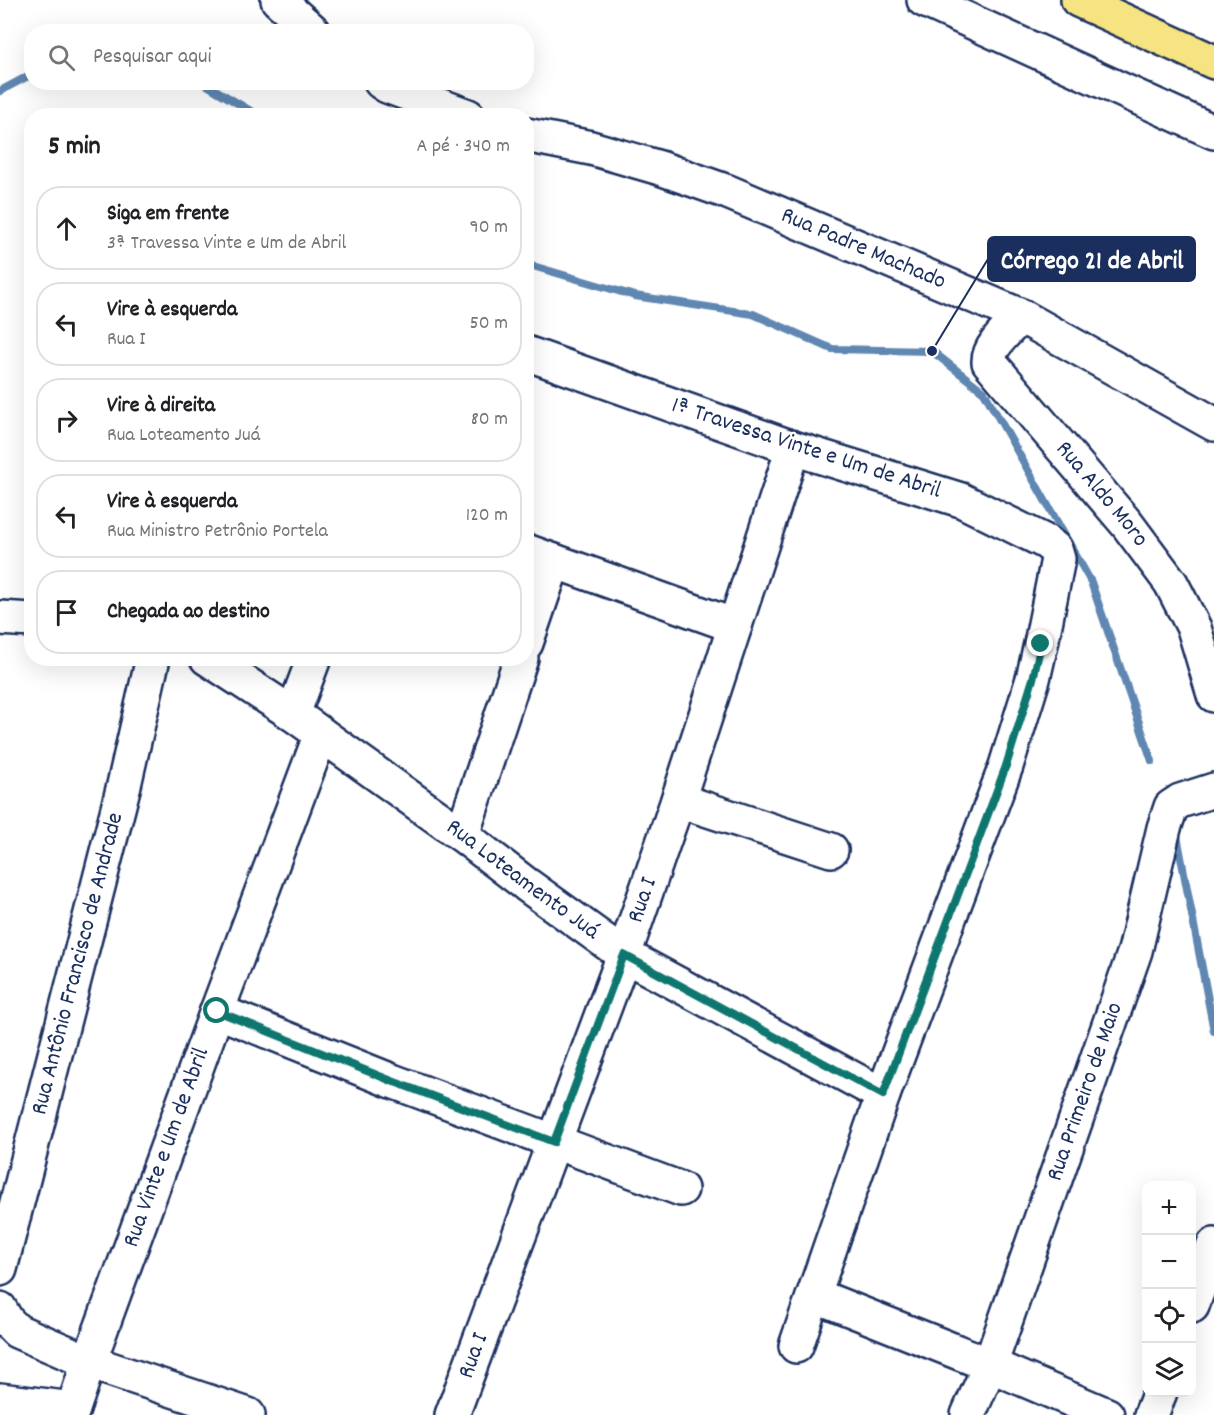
<!DOCTYPE html>
<html lang="pt">
<head>
<meta charset="utf-8">
<style>
  body { margin:0; font-family:Dekko,sans-serif; background:#f2f2f2; color:#202124 }
  .controls { position:absolute; right:18px; bottom:18px; display:grid; overflow:hidden; border-radius:12px; box-shadow:0 6px 24px #0002 }
  .controls button { width:54px; height:54px; display:grid; place-items:center; padding:0; border:0; border-bottom:2px solid #e0e0e0; background:#fff; color:#202124; font:30px sans-serif }
  .stop { position:absolute; width:18px; height:18px; margin:-14px; border:4px solid #0f766e; border-radius:50%; background:#fff }
  .stop.end { background:#0f766e; border-color:#fff; box-shadow:0 2px 6px #0008 }
  .list { margin:0; padding:0; list-style:none }
  h2 { display:flex; justify-content:space-between; align-items:center; height:78px; margin:0; padding:0 24px; font-size:26px }
  h2 small { font-size:20px; font-weight:400; color:#757577 }
  .list li { display:grid; grid-template-columns:39px 1fr auto; gap:18px; align-items:center; box-sizing:border-box; height:84px; margin:0 12px 12px; padding:0 12px; border:2px solid #e0e0e0; border-radius:24px }
  .list b { display:block; font-size:22px; white-space:nowrap }
  .list p { margin:0; font-size:20px; white-space:nowrap; color:#757577 }
  .list em { font-size:20px; font-style:normal; color:#757577 }
  .icon { flex:none; width:33px; height:33px; fill:none; stroke:currentColor; stroke-width:2; stroke-linecap:round; stroke-linejoin:round }
  .map { position:relative; flex:none; width:1214px; height:1415px; overflow:hidden }
  .search { position:absolute; background:#fff; box-shadow:0 6px 24px #0002; left:24px; top:24px; width:510px; height:66px; display:flex; align-items:center; gap:15px; box-sizing:border-box; padding:0 21px; border-radius:24px; color:#757577; font-size:22px }
  .panel { position:absolute; background:#fff; box-shadow:0 6px 24px #0002; left:24px; top:108px; width:510px; height:558px; border-radius:24px }
  .map>svg:first-child { display:block }
</style>
</head>
<body>
<div class="map">
<svg width="1214" height="1415" viewBox="0 0 1214 1415">
  <rect width="100%" height="100%" fill="#fff"/>
  <filter id="ink" filterUnits="userSpaceOnUse"><feTurbulence type="fractalNoise" baseFrequency=".0167" numOctaves="2"/><feDisplacementMap in="SourceGraphic" scale="12" xChannelSelector="R" yChannelSelector="G"/><feConvolveMatrix kernelMatrix="1 2 1 2 8 2 1 2 1" color-interpolation-filters="sRGB"/></filter>
  <g filter="url(#ink)">
    <g fill="none" stroke-linecap="round" stroke-linejoin="round">
      <g stroke="#5f87b2" stroke-width="8">
        <path d="M202,82L259,116"/>
        <path d="M0,91L32,74"/>
        <path d="M526,264L635,296L753,314L832,349L932,351L984,392L1091,582L1152,761"/>
        <path d="M1177,836L1214,1031"/>
      </g>
      <defs>
        <g id="minor">
          <path d="M278,0L314,32"/>
          <path d="M924,0L1214,132"/>
          <path d="M381,82L387,86L468,116"/>
          <path id="s1" d="M526,135L591,148L660,168L728,192L1021,316L1214,424"/>
          <path id="s2" d="M1021,316C1010,328 988,346 989,362L1127,524L1171,583L1194,628L1214,695"/>
          <path d="M526,353L793,448L961,500L1046,542L1055,549L1058,559L1041,644L1033,679L1006,766L883,1095L796,1346"/>
          <path d="M526,551L735,626"/>
          <path d="M0,618L32,620"/>
          <path d="M526,643L554,561"/>
          <path id="s3" d="M207,658L293,714L462,835L527,885L624,955L883,1095"/>
          <path d="M293,714L314,658"/>
          <path d="M678,800L831,850"/>
          <path d="M462,835L521,658"/>
          <path d="M217,1011L392,1081L681,1189"/>
          <path id="s4" d="M0,1269L124,785L153,658"/>
          <path d="M814,1295L990,1365L1107,1415"/>
          <path d="M1192,1306L1214,1245"/>
          <path d="M0,1309L7,1321L17,1331L89,1362L248,1415"/>
          <path d="M0,1400L73,1409"/>
          <path id="s5" d="M71,1415L89,1362L217,1011L321,734"/>
          <path id="s6" d="M452,1415L624,955L678,800L793,448"/>
          <path id="s7" d="M968,1415L990,1365L1135,951L1164,828L1171,807L1180,801L1214,790"/>
          <path d="M1151,1415L1160,1392"/>
        </g>
        <path id="major" d="M1078,0L1214,62"/>
      </defs>
      <use href="#minor" stroke="#1b2f5e" stroke-width="38"/>
      <use href="#major" stroke="#1b2f5e" stroke-width="38"/>
      <use href="#minor" stroke="#fff" stroke-width="33"/>
      <use href="#major" stroke="#f6e381" stroke-width="33"/>
    </g>
  </g>
  <g fill="none" stroke-linecap="round" stroke-linejoin="round" filter="url(#ink)">
    <path stroke="#0f766e" stroke-width="8" d="M217,1011L392,1081L554,1142L624,955L883,1095L1006,766L1033,679L1041,644"/>
  </g>
  <g text-anchor="middle" dominant-baseline="central" stroke-width="4.5" stroke-linejoin="round" paint-order="stroke">
    <g font-size="24" fill="#1b2f5e" stroke="#fff">
      <text stroke="none"><textPath href="#s1" startOffset="357">Rua Padre Machado</textPath></text>
      <text transform="translate(806 449) rotate(18)">1ª Travessa Vinte e Um de Abril</text>
      <text stroke="none"><textPath href="#s2" startOffset="231">Rua Aldo Moro</textPath></text>
      <text stroke="none"><textPath href="#s3" startOffset="386">Rua Loteamento Juá</textPath></text>
      <text stroke="none"><textPath href="#s6" startOffset="549">Rua I</textPath></text>
      <text stroke="none"><textPath href="#s4" startOffset="315">Rua Antônio Francisco de Andrade</textPath></text>
      <text stroke="none"><textPath href="#s7" startOffset="344">Rua Primeiro de Maio</textPath></text>
      <text stroke="none"><textPath href="#s5" startOffset="284">Rua Vinte e Um de Abril</textPath></text>
      <text stroke="none"><textPath href="#s6" startOffset="63">Rua I</textPath></text>
    </g>
  </g>
  <path fill="none" stroke="#1b2f5e" stroke-width="2" d="M932 351L988 259"/>
  <circle fill="#1b2f5e" stroke="#fff" stroke-width="2" cx="932" cy="351" r="6"/>
  <rect fill="#1b2f5e" stroke="#1b2f5e" stroke-width="2" x="988" y="237" width="207" height="44" rx="6"/>
  <g font-size="26" text-anchor="middle" font-weight="bold" fill="#fff">
    <text x="1092" y="268">Córrego 21 de Abril</text>
  </g>
</svg>
<div class="controls">
<button>+</button>
<button>−</button>
<button><svg class="icon" aria-label="locate" viewBox="0 0 24 24"><circle cx="12" cy="12" r="6"/><path d="M12 2v4M12 18v4M2 12h4M18 12h4"/></svg></button>
<button><svg class="icon" aria-label="layers" viewBox="0 0 24 24"><path d="M12 4l9 5-9 5-9-5zM3 14l9 5 9-5"/></svg></button>
</div>
<div class="stop" style="left:217px;top:1011px"></div>
<div class="stop end" style="left:1041px;top:644px"></div>
<div class="search"><svg class="icon" aria-label="search" viewBox="0 0 24 24"><circle cx="10" cy="10" r="6"/><path d="M15 15l6 6"/></svg>Pesquisar aqui</div>
<section class="panel">
<h2>5 min<small>A pé · 340 m</small></h2>
<ul class="list">
<li><svg class="icon" aria-label="ahead" viewBox="0 0 24 24"><path d="M12 20V5M6 11l6-6 6 6"/></svg><div><b>Siga em frente</b><p>3ª Travessa Vinte e Um de Abril</p></div><em>90 m</em></li>
<li><svg class="icon" aria-label="left" viewBox="0 0 24 24"><path d="M17 20v-9H6M10 6l-5 5 5 5"/></svg><div><b>Vire à esquerda</b><p>Rua I</p></div><em>50 m</em></li>
<li><svg class="icon" aria-label="right" viewBox="0 0 24 24"><path d="M7 20v-9h11M14 6l5 5-5 5"/></svg><div><b>Vire à direita</b><p>Rua Loteamento Juá</p></div><em>80 m</em></li>
<li><svg class="icon" aria-label="left" viewBox="0 0 24 24"><path d="M17 20v-9H6M10 6l-5 5 5 5"/></svg><div><b>Vire à esquerda</b><p>Rua Ministro Petrônio Portela</p></div><em>120 m</em></li>
<li><svg class="icon" aria-label="arrive" viewBox="0 0 24 24"><path d="M6 21V4h12l-3 4 3 4H6"/></svg><div><b>Chegada ao destino</b></div></li>
</ul>
</section>
</div>
</body>
</html>
